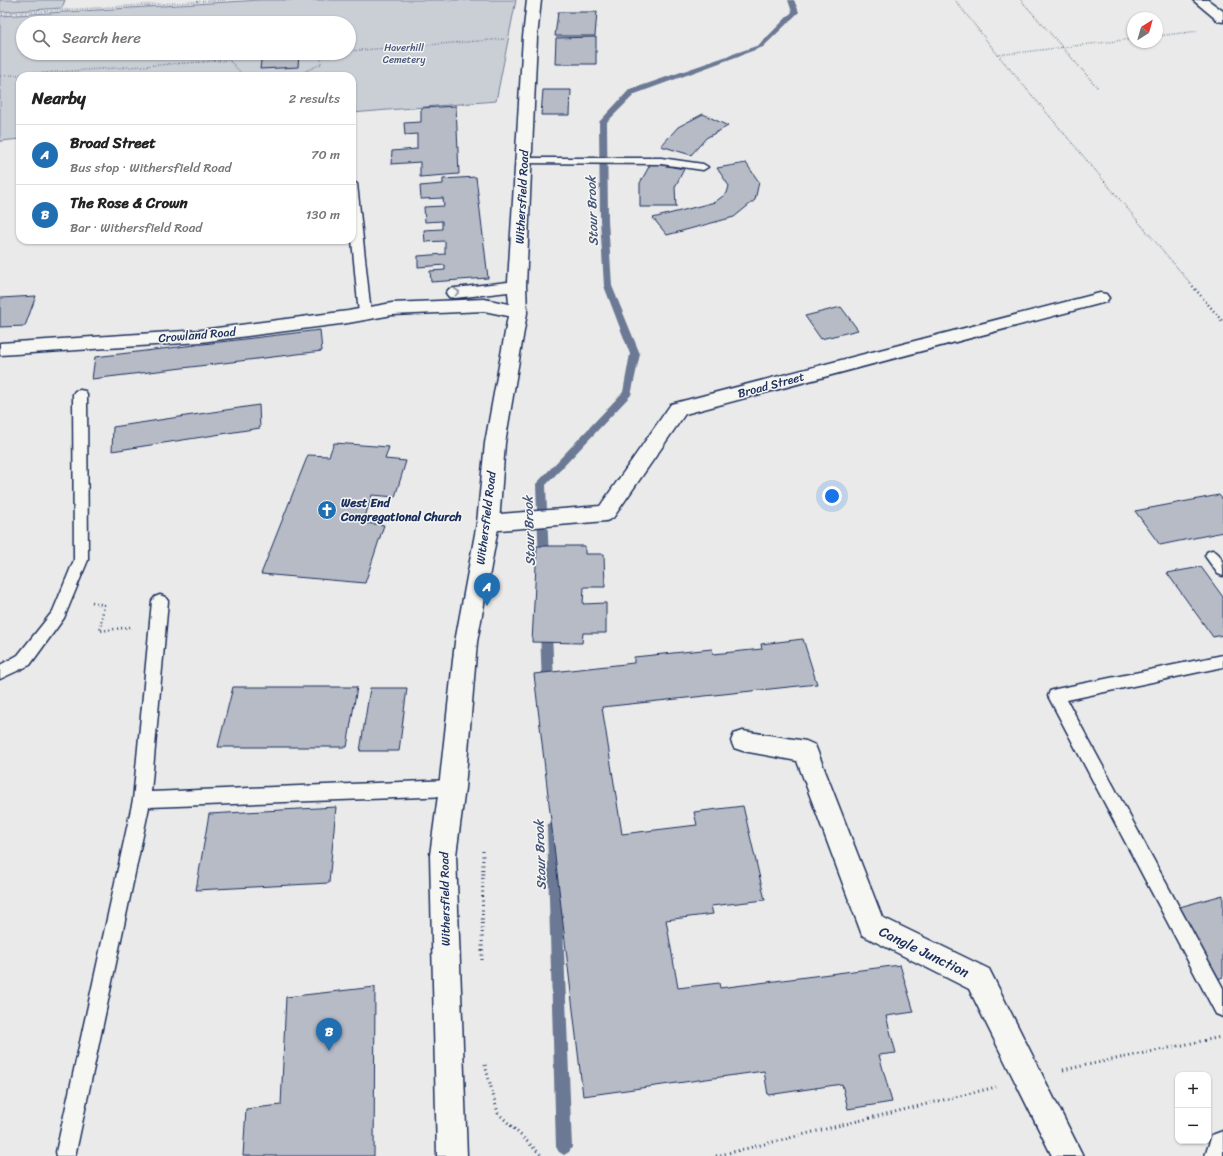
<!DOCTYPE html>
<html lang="en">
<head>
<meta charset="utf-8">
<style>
  body { margin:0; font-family:Sriracha,sans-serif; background:#f6f6f6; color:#222 }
  .controls { position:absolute; right:12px; bottom:12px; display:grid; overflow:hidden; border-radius:8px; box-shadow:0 1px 3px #0004 }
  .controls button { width:36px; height:36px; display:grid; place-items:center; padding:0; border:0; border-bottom:1px solid #e0e0e0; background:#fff; color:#222; font:20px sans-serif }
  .compass { position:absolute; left:1127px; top:12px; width:36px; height:36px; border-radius:50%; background:#fff; box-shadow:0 1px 3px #0004; rotate:37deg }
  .you { position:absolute; left:832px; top:496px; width:14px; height:14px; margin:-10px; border:3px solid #fff; border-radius:50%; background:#1a73e8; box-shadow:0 0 0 6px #1a73e833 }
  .badge { display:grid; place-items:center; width:26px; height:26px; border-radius:50%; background:#1f6fb2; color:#fff; font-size:13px; font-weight:700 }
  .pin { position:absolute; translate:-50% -33px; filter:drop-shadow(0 1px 2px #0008) }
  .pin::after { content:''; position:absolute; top:21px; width:14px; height:12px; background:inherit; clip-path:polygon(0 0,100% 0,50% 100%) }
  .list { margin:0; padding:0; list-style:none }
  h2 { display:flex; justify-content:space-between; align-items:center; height:52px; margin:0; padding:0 16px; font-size:17px }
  h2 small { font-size:13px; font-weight:400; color:#767676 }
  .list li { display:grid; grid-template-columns:26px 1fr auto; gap:12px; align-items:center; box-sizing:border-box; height:60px; padding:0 16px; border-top:1px solid #e0e0e0 }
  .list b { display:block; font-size:15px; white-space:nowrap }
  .list p { margin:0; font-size:13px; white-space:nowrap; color:#767676 }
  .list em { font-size:13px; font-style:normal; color:#767676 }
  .icon { flex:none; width:22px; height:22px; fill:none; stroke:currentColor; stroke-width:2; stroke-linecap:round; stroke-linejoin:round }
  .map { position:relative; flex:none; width:1223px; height:1156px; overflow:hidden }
  .search { position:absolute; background:#fff; box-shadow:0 1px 3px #0004; left:16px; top:16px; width:340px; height:44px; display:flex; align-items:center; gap:10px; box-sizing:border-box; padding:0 14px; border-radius:22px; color:#767676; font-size:15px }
  .panel { position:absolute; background:#fff; box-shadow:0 1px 3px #0004; left:16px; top:72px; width:340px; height:172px; border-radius:12px }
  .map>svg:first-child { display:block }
</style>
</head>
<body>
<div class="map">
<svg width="1223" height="1156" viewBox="0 0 1223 1156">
  <rect width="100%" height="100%" fill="#e9eae9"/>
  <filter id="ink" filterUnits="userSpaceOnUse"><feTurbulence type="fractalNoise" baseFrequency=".025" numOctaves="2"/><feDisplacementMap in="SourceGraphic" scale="8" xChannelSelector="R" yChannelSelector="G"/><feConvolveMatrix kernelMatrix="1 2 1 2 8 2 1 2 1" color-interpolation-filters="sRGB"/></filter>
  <g filter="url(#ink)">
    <g fill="#caced5" stroke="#727e9a" fill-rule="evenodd">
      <path d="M0,0H65L62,8L0,12Z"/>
      <path d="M260,0H516L496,101L352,113V76H20V139L1,141L0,142V16ZM23,23H349V53H23Z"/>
    </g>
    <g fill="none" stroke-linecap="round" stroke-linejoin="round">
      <g fill="#6c7995" fill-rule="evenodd">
        <path d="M788,0H794L799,12L763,47L635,94L607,122L608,220L612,286L640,354L631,395L546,485L549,561L548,564L544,565L540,564L539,561L536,484L623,392L630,354L604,286L600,220L599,122L629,90L759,45L792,12Z"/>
        <path d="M546,623L550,625L552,628L554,686L552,689L548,691L544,689L542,686L540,628L542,625Z"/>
        <path d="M553,822L558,824L559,828L572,1147L569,1152L564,1155L559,1152L556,1147L547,828L548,824Z"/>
      </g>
    </g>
    <g fill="#b6bbc6" stroke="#1b2f5e">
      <path d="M558,12H597L595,36H555Z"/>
      <path d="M596,37V64H555L556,38Z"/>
      <path d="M262,53H299L298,67L260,69Z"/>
      <path d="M543,90H571L570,115H541Z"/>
      <path d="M456,106L459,174L420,177V162L391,164L392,151L417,149V134L405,135L404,123L421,122V108Z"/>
      <path d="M703,114L728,126L706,138L691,155L661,146L678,127Z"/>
      <path d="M651,163L684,169L675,187L676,207H640V183Z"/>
      <path d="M746,163L759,182L755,200L734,217L667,235L653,218L715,202L727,193L729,186L717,168Z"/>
      <path d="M476,177L488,278L431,282L430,271L445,270V265L418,267V256L445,254V241L425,242L424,230L442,229V221L425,222L424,207L444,206L443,198L421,199L420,186L443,184V179Z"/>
      <path d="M36,296L25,326L0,327V298Z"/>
      <path d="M841,307L858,330L821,339L805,316Z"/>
      <path d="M320,330L322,351L92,379L95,357Z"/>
      <path d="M259,405L260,428L112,451L113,427Z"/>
      <path d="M334,443L389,447L385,459L406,461L395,497L372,495L363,523L384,525L365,583L261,574L308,455L329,456Z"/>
      <path d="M1219,495L1223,500V532L1160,545L1135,511Z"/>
      <path d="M537,546H585V554H604L605,587H584L583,604L606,603V633H583L582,643L532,642Z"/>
      <path d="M1201,567L1223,597V635L1213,637L1167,573Z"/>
      <path d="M803,639L817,684L602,707L622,834L697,825L694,812L743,806L765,900L711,906L713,914L666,920L678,988L719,983L720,988L900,965L914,1012L886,1016L896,1053L879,1055L892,1102L848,1109L842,1084L768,1095L764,1071L583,1096L534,674L634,663V657L712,649L713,654L762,649L761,644Z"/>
      <path d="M233,687H357L347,747H218Z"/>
      <path d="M370,688H407L399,751H360Z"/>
      <path d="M336,807L329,883L196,890L209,814Z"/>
      <path d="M1223,895V977L1218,979L1176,908Z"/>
      <path d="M375,987L374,1156H243L246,1109L281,1105L286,997Z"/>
    </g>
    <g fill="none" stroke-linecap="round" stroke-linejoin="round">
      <defs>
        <g id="service">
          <path d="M524,158H661L703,164L708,167L703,170L661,164L520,163L519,161L520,159Z"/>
          <path d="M352,181L357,184L371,314L369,317H361L359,314L352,240Z"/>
          <path d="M80,390L85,391L87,394L88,560L64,618L30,665L0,679V665L18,655L53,611L74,560L73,394L75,391Z"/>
          <path d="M1212,550C1223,554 1223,565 1223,576L1218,574L1205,556L1207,552Z"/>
          <path d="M160,595L165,597L168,601L151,792L452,780L458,783L461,788L458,793L452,796L149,807L76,1152L75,1156H57L56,1152L133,800L152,601L155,597Z"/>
          <path d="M1223,655V667L1067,700L1223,988V1017L1216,1014L1048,696L1050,691L1056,689Z"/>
        </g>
        <g id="minor">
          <path d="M1193,0H1208L1223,11V22L1218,21Z"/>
          <path d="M1100,293L1106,294L1109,298L1106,302L685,414L613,518L606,521L488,531L481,529L477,523L481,517L488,515L600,506L671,404Z"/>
          <path d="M743,731L806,741L815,745L882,917L989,969L1083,1156H1052L969,989L862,935L797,761L743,751L734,748L731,741L734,734Z"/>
        </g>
        <path id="tertiary" d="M527,0H541L537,37L526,286L527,313L505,443L499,523L477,642L465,788L456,855L467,1156H437L430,855L439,788L455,642L477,523L485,443L508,316L484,311L392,315L348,323L201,342L0,355V343L201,330L348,311L392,303L484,299L509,304L508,292L455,298L449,297L446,293L449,289L455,288L508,282L523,37Z"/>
        <path id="primary" d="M1223,1131V1156H1205L1212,1135Z"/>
      </defs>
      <use href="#service" stroke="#1b2f5e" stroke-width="3"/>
      <use href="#minor" stroke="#1b2f5e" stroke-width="3"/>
      <use href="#tertiary" stroke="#1b2f5e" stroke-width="3"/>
      <use href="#primary" stroke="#1b2f5e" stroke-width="3"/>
      <g stroke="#1b2f5e" stroke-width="1.5" stroke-dasharray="0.5 2" stroke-linecap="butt">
        <path d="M955,0L998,55L1191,284"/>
        <path d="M1021,0L1098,88"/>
        <path d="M0,14L225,0"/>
        <path d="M1157,36L1199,31"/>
        <path d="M349,51L504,39"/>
        <path d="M237,53L229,60L244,76"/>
        <path d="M998,55L1133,39"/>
        <path d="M0,76L229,60"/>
        <path d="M295,76L321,64V53"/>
      </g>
      <g stroke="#1b2f5e" stroke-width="2.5" stroke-dasharray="1 3" stroke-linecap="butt">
        <path d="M1190,283L1223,322"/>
        <path d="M92,602L104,605L100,631L130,627"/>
      </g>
      <g stroke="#1b2f5e" stroke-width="3" stroke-dasharray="1 3.5" stroke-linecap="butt">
        <path d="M482,960L483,849"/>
        <path d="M485,1065L498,1113L542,1156"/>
        <path d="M1063,1070L1221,1037"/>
        <path d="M716,1156L996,1087"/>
      </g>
      <use href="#service" fill="#f6f6f2" fill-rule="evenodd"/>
      <use href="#minor" fill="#f6f6f2" fill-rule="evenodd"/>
      <use href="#tertiary" fill="#f6f6f2" fill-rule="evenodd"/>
      <use href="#primary" fill="#f6f6f2" fill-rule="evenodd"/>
    </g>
    <defs><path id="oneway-chevron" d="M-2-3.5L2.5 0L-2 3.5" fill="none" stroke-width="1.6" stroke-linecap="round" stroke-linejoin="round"/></defs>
    <use stroke="#8892a8" href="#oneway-chevron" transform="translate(457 292) rotate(-6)"/>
  </g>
  <defs>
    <symbol id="church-disc" viewBox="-11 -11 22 22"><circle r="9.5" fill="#1f6fb2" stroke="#f6f6f2"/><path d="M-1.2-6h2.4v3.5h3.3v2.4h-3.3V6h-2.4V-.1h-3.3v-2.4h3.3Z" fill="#fff"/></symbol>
  </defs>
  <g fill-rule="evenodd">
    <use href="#church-disc" x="316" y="499" width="22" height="22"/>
  </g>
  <g text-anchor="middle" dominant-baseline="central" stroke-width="3" stroke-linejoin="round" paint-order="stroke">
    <g font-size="10" fill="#47577c" stroke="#f6f6f2">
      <text x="404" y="48">Haverhill<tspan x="404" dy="12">Cemetery</tspan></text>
    </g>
    <g font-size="12" fill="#1b2f5e" stroke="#f6f6f2">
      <text transform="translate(522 197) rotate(-87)">Withersfield Road</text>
      <text transform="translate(197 335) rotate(-5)">Crowland Road</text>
      <text transform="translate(771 385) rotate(-15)">Broad Street</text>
      <text transform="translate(486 518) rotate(-83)">Withersfield Road</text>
      <text transform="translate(445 899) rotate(-91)">Withersfield Road</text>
    </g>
    <g font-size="12" font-weight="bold" fill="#1b2f5e" stroke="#f6f6f2" text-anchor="start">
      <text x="341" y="503">West End<tspan x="341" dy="14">Congregational Church</tspan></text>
    </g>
    <g font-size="13" font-style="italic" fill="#44547a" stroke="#f6f6f2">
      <text transform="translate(592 211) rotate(-92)">Stour Brook</text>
      <text transform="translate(529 531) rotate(-92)">Stour Brook</text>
      <text transform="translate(540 855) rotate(-92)">Stour Brook</text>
    </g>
    <g font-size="14" fill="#1b2f5e" stroke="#f6f6f2">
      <text transform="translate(924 952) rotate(26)">Cangle Junction</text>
    </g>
  </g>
</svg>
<div class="controls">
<button>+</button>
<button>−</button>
</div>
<svg class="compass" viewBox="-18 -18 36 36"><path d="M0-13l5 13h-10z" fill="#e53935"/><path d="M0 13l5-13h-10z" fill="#767676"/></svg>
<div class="you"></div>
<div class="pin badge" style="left:487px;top:606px">A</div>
<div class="pin badge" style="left:329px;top:1051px">B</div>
<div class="search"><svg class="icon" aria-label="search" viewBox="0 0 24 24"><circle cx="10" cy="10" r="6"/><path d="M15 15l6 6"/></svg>Search here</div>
<section class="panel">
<h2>Nearby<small>2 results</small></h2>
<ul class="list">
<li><span class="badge">A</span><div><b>Broad Street</b><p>Bus stop · Withersfield Road</p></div><em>70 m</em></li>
<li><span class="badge">B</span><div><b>The Rose &amp; Crown</b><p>Bar · Withersfield Road</p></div><em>130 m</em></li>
</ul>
</section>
</div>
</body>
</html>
